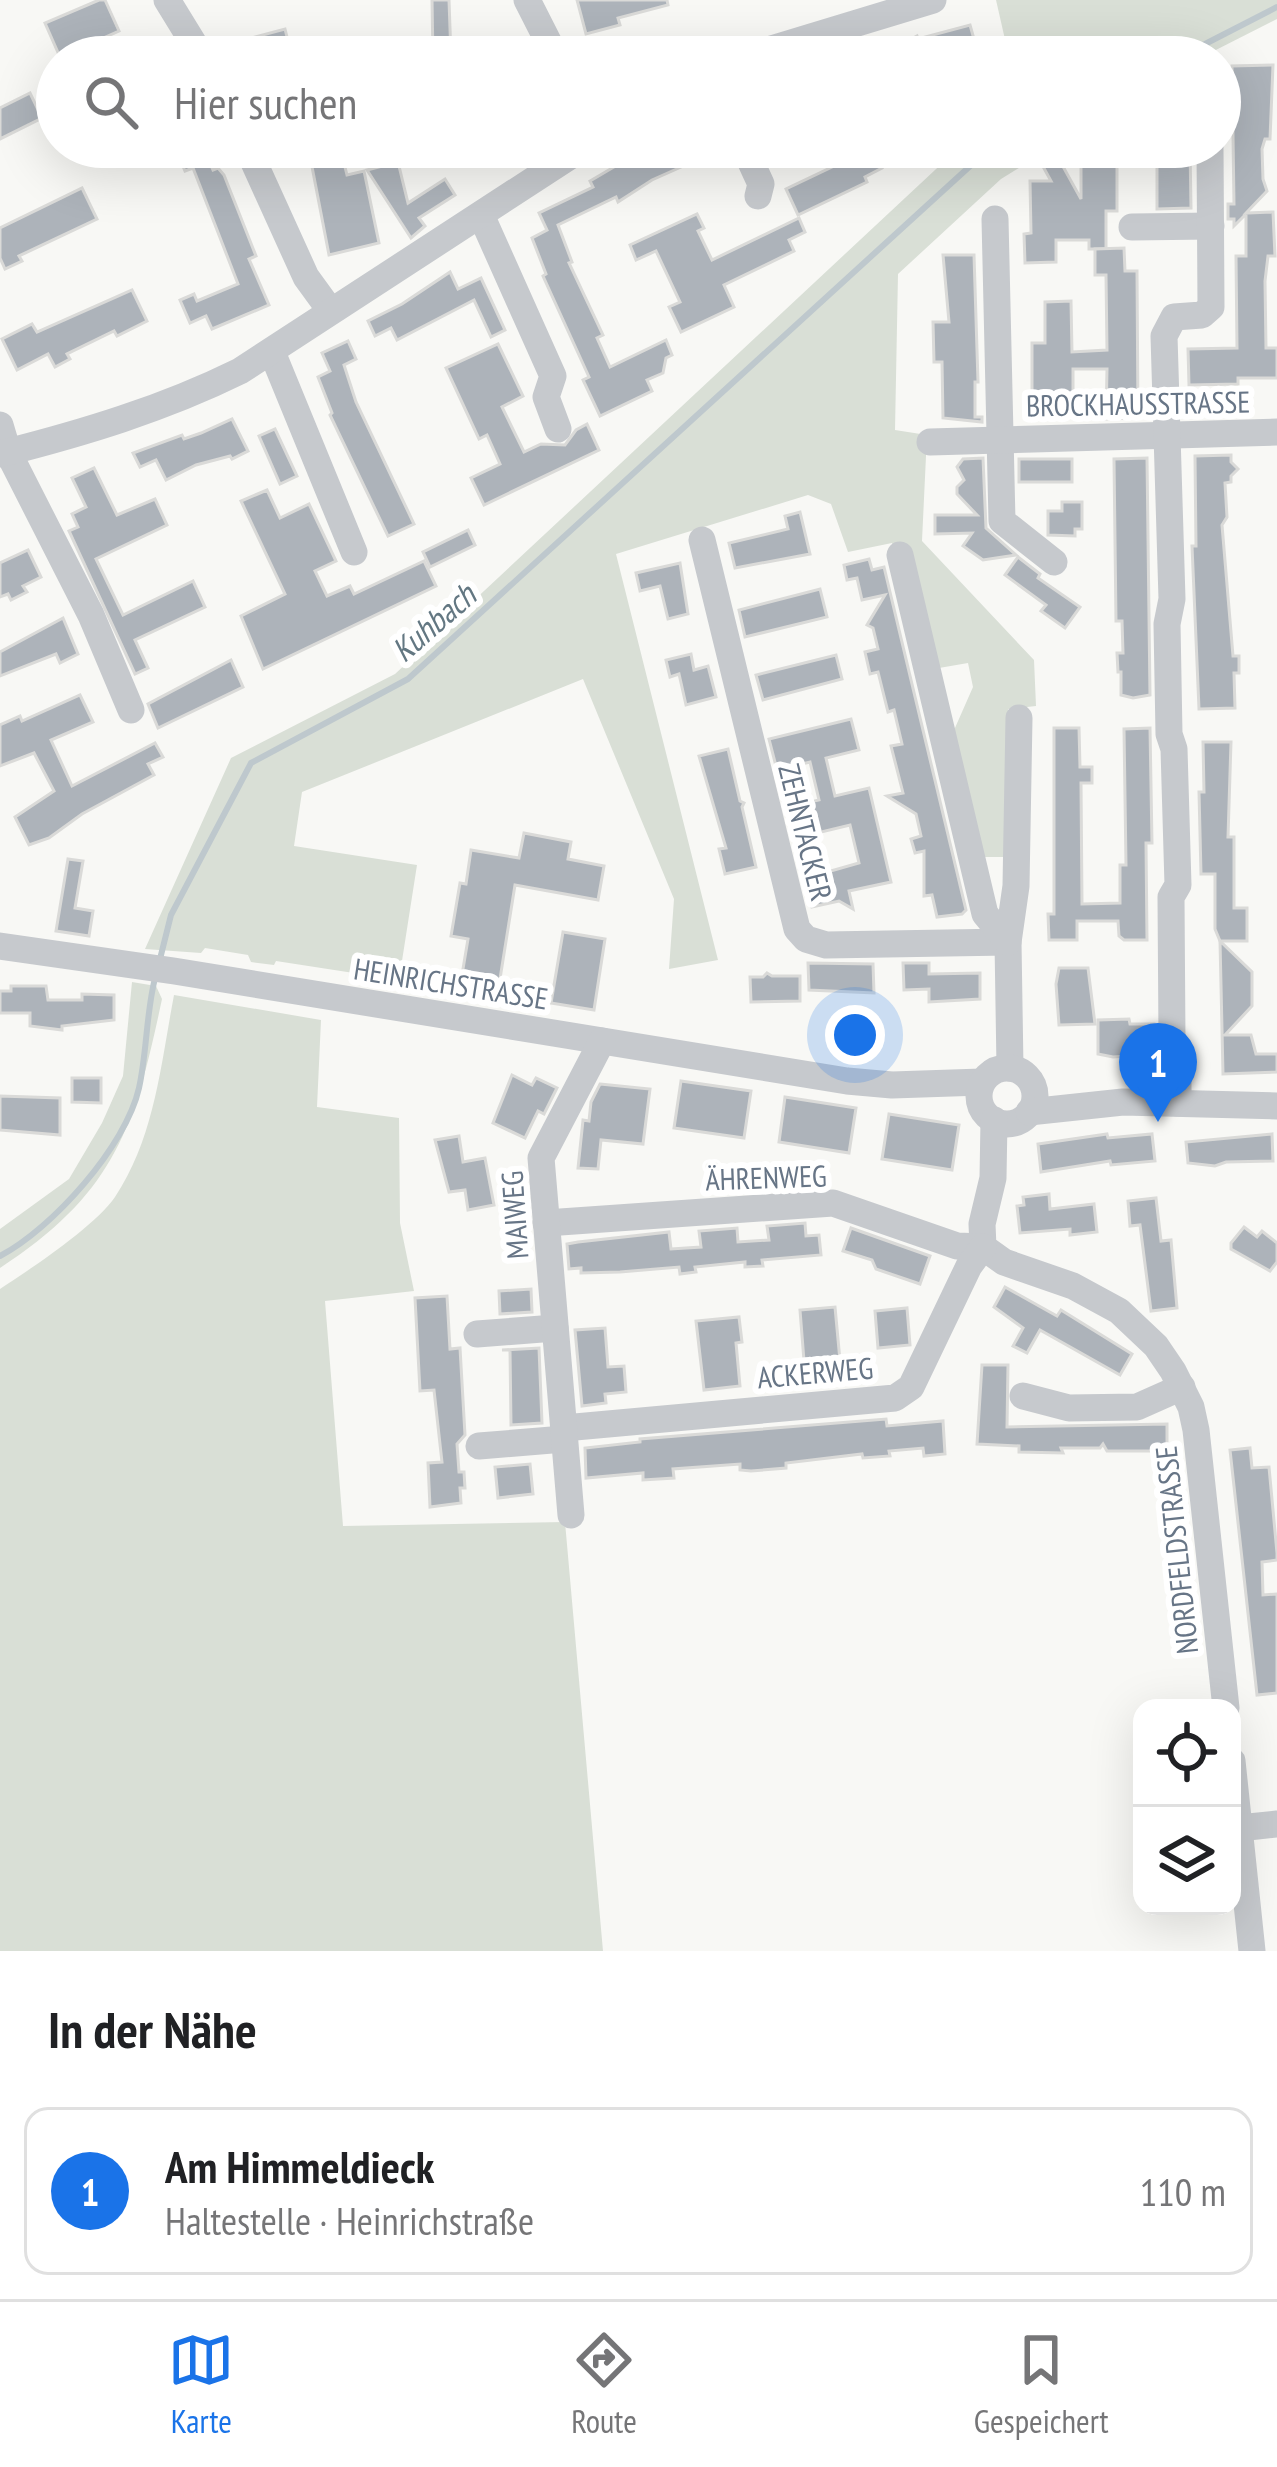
<!DOCTYPE html>
<html lang="de">
<head>
<meta charset="utf-8">
<style>
  body { margin:0; font-family:"PT Sans Narrow",sans-serif; background:#f2f2f2; color:#202124 }
  .controls { position:absolute; right:36px; bottom:36px; display:grid; overflow:hidden; border-radius:24px; box-shadow:0 12px 48px #0002 }
  .controls button { width:108px; height:108px; display:grid; place-items:center; padding:0; border:0; border-bottom:3px solid #e0e0e0; background:#fff; color:#202124; font:60px sans-serif }
  .you { position:absolute; left:855px; top:1035px; width:42px; height:42px; margin:-30px; border:9px solid #fff; border-radius:50%; background:#1a73e8; box-shadow:0 0 0 18px #1a73e833 }
  .badge { display:grid; place-items:center; width:78px; height:78px; border-radius:50%; background:#1a73e8; color:#fff; font-size:39px; font-weight:700 }
  .pin { position:absolute; translate:-50% -99px; filter:drop-shadow(0 3px 6px #0008) }
  .pin::after { content:''; position:absolute; top:63px; width:42px; height:36px; background:inherit; clip-path:polygon(0 0,100% 0,50% 100%) }
  .list { margin:0; padding:0; list-style:none }
  h2 { display:flex; justify-content:space-between; align-items:center; height:156px; margin:0; padding:0 48px; font-size:51px }
  h2 small { font-size:39px; font-weight:400; color:#757577 }
  .list li { display:grid; grid-template-columns:78px 1fr auto; gap:36px; align-items:center; box-sizing:border-box; height:168px; margin:0 24px 24px; padding:0 24px; border:3px solid #e0e0e0; border-radius:24px }
  .list b { display:block; font-size:45px; white-space:nowrap }
  .list p { margin:0; font-size:39px; white-space:nowrap; color:#757577 }
  .list em { font-size:39px; font-style:normal; color:#757577 }
  .icon { flex:none; width:66px; height:66px; fill:none; stroke:currentColor; stroke-width:2; stroke-linecap:round; stroke-linejoin:round }
  .map { position:relative; flex:none; width:1277px; height:1951px; overflow:hidden }
  .search { position:absolute; background:#fff; box-shadow:0 12px 48px #0002; left:36px; right:36px; top:36px; height:132px; display:flex; align-items:center; gap:30px; box-sizing:border-box; padding:0 42px; border-radius:66px; color:#757577; font-size:45px }
  .sheet { height:348px; background:#fff }
  nav { display:flex; justify-content:space-around; align-items:center; box-sizing:border-box; height:168px; border-top:3px solid #e0e0e0; background:#fff; font-size:33px; color:#757577 }
  nav a { display:grid; justify-items:center; gap:6px }
  nav .on { color:#1a73e8 }
  .map>svg:first-child { display:block }
</style>
</head>
<body>
<div class="map">
<svg width="1277" height="1951" viewBox="0 0 1277 1951">
  <rect width="100%" height="100%" fill="#f8f8f5"/>
  <g fill="#d9dfd6">
    <path d="M996,0H1277V19L1202,57H1009Z"/>
    <path d="M965,147H1053L1001,179L898,274L895,430L927,435L922,541L1034,660L1036,706L1008,709L1009,857H980L951,737L973,687L968,663L939,668L907,619L892,543L848,552L831,504L808,495L616,554L718,960L669,969L674,899L583,679L302,792L294,846L417,865L399,980L276,961L274,965L251,962L248,955L205,948L201,953L145,949L231,758L395,674L950,156Z"/>
    <path d="M132,982L156,986L162,999C135,1127 115,1193 0,1268V1229L69,1179L102,1123L123,1076Z"/>
    <path d="M174,995L321,1020L317,1107L399,1118L400,1223L414,1291L325,1301L343,1526L565,1522L603,1951H0V1289C32,1268 94,1227 115,1197C155,1137 161,1063 174,995Z"/>
  </g>
  <g fill="none" stroke-linecap="round" stroke-linejoin="round">
    <g stroke="#bec8cd" stroke-width="6">
      <path d="M1162,57L1205,44L1277,7"/>
      <path d="M160,959L171,915L251,763L408,679L991,147"/>
      <path d="M0,1256C52,1229 126,1146 139,1088C147,1052 146,1014 155,978"/>
    </g>
  </g>
  <g fill="#adb3ba" stroke="#dadad8" stroke-width="3">
    <path d="M99,0H105L119,31L60,57L45,23Z"/>
    <path d="M432,0H449L451,57H433Z"/>
    <path d="M577,0H667L668,5L618,18L620,25L586,34Z"/>
    <path d="M970,25L979,57H879L917,36L918,39Z"/>
    <path d="M285,29L292,57H260L255,37Z"/>
    <path d="M1273,65L1270,139H1265L1262,149L1263,179L1267,191L1246,213L1273,212L1275,256H1268L1265,281L1266,348H1277V378H1238V384L1189,385L1188,349L1237,348L1236,256H1246V214L1234,226V219H1228V204H1234L1232,66Z"/>
    <path d="M30,93L42,118L0,139V108Z"/>
    <path d="M175,147H203L213,170L218,168L224,175L256,256L249,259L269,305L212,329L206,316L190,323L180,300L194,294L197,301L238,284L193,168L185,171Z"/>
    <path d="M325,147H340L347,175L364,171L379,243L329,255L309,151Z"/>
    <path d="M648,147H726L652,180L618,202L616,197L558,225L572,262L569,263L603,335L597,338L610,367L666,340L672,355L666,358L663,373L647,380L652,391L600,416L583,380L589,377L543,276L546,274L532,238L547,230L539,213L593,187L590,181Z"/>
    <path d="M861,147H912L880,163L882,168L865,177L867,182L798,215L786,189L855,156L853,151Z"/>
    <path d="M1157,147H1190L1191,208L1157,209Z"/>
    <path d="M1081,148H1117V211H1106V249H1089V240H1056V262L1025,263L1024,234L1031,233L1030,181H1051L1040,161L1055,152L1081,199Z"/>
    <path d="M398,162L408,203L445,179L455,195L419,218L425,226L411,238L367,170Z"/>
    <path d="M82,188L97,219L19,256L22,261L5,269L0,258V228Z"/>
    <path d="M697,214L704,228L698,231L712,260L799,218L805,232L789,240L794,251L724,285L734,307L681,332L669,307L680,302L656,251L636,260L630,245Z"/>
    <path d="M1124,248L1125,271H1137L1138,418L1106,419L1107,369H1073V407H1036V401H1032V343H1045V302L1071,301L1072,352L1107,350L1106,275H1095V249Z"/>
    <path d="M943,255H974L978,382H975V417H982V422L943,418L942,362H934L933,322H949Z"/>
    <path d="M450,272L458,289L481,278L505,330L491,337L474,300L397,340L391,328L375,336L368,321L402,304Z"/>
    <path d="M132,290L147,321L117,336L114,331L67,354L70,359L55,367L48,354L17,370L2,339L32,324L37,332Z"/>
    <path d="M348,341L356,359L344,365L356,402L414,524L388,536L330,415L332,413L318,377L330,371L322,353Z"/>
    <path d="M498,344L523,396L502,407L524,452L541,444L565,445L576,430L587,424L599,450L484,505L471,478L500,464L487,435L479,439L446,368Z"/>
    <path d="M232,419L248,451L232,459L230,456L196,465L166,480L156,460L140,467L133,453L182,435L184,439L201,433Z"/>
    <path d="M275,429L297,476L280,484L259,436Z"/>
    <path d="M1231,455V462L1238,469L1231,476V482L1225,483L1227,517L1222,525L1233,656H1239V673H1234L1235,708L1199,709L1192,546H1196L1195,456Z"/>
    <path d="M983,458L986,528L1016,555L983,560L963,546L972,533L935,534V515H977L957,494V487L964,480L957,467L963,459Z"/>
    <path d="M1147,458L1150,695L1133,698L1121,695V672H1118L1117,653H1123L1122,621H1116L1114,459Z"/>
    <rect x="1019" y="459" width="53" height="23"/>
    <path d="M94,468L117,515L155,499L167,525L96,559L123,615L193,581L205,607L135,640L148,668L135,674L69,531L78,527L72,514L86,507L72,478Z"/>
    <path d="M267,490L280,518L309,504L336,561L315,571L327,596L350,586L354,594L424,561L436,586L263,669L241,616L285,594L241,501Z"/>
    <path d="M1062,502H1082V529H1075V536L1048,535V511H1062Z"/>
    <path d="M800,512L810,554L735,568L729,543L788,529L785,516Z"/>
    <path d="M468,530L475,545L430,567L423,552Z"/>
    <path d="M28,550L41,577L23,586L27,592L11,600L8,594L0,597V563Z"/>
    <path d="M1018,557L1040,574L1038,578L1080,607L1065,628L1041,611L1046,605L1005,575Z"/>
    <path d="M869,559L872,570L884,567L966,910L962,914L937,917L932,895L924,896V851L915,853L911,839L921,836L916,814L887,796L903,793L891,746L902,744L894,710L888,712L878,672L870,674L865,652L878,649L873,628L867,625L885,595L862,600L857,578L847,580L844,565Z"/>
    <path d="M680,563L688,614L668,619L660,586L640,591L636,573Z"/>
    <path d="M820,589L827,617L745,637L739,610Z"/>
    <path d="M63,618L78,654L60,663L56,654L0,676V652Z"/>
    <path d="M691,654L694,670L708,666L716,697L686,705L679,674L670,677L666,660Z"/>
    <path d="M836,655L842,679L763,700L756,675Z"/>
    <path d="M231,660L243,687L158,728L148,704Z"/>
    <path d="M80,695L93,722L51,740L72,786L155,743L163,757L148,764L154,775L82,814L49,838L29,845L15,817L54,791L34,753L0,766V725L20,716L22,721Z"/>
    <path d="M851,719L859,750L826,758L835,796L869,788L891,882L849,891L853,909L839,901L812,907L806,878L859,863L850,825L809,835L802,804L819,800L810,762L777,770L769,739Z"/>
    <path d="M1054,728H1079L1080,767H1092V783H1081L1082,904L1120,903V865H1126L1124,729L1150,728L1152,843H1146L1147,940H1124L1119,936L1118,921H1077V940H1049L1048,914H1054Z"/>
    <path d="M1203,742H1231L1228,837H1234V908H1247V941H1220L1215,929V874H1201L1199,792H1204Z"/>
    <path d="M728,749L740,801L744,803L742,807L756,867L725,874L719,849L726,848L699,756Z"/>
    <path d="M524,833L571,842L568,859L604,866L598,900L515,885L499,985L468,980L469,976L462,975L468,939L451,936L460,883L466,884L471,850L519,858Z"/>
    <path d="M68,859L83,861L75,908L93,911L89,936L56,931Z"/>
    <path d="M563,932L605,939L594,1010L551,1003Z"/>
    <path d="M1220,941L1252,972V1006L1225,1035H1251L1256,1054H1277V1072L1223,1074Z"/>
    <path d="M808,963L873,964L874,993L809,990Z"/>
    <path d="M903,963H929V974L980,973V999L929,1002V989L904,990Z"/>
    <path d="M1059,968H1088L1095,1024L1059,1025L1056,984Z"/>
    <path d="M767,973L772,976H800V1001L751,1002L750,977H763Z"/>
    <path d="M11,986H46L48,1000H82V994L114,995V1020L62,1026V1030L30,1026V1013H0V991H11Z"/>
    <path d="M1129,1019L1130,1024H1154V1054L1113,1057L1098,1054V1020Z"/>
    <path d="M512,1075L532,1085L536,1078L557,1088L544,1114L538,1111L525,1138L493,1123Z"/>
    <path d="M72,1078H101V1103L72,1102Z"/>
    <path d="M681,1081L751,1091L744,1138L674,1128Z"/>
    <path d="M600,1084L650,1089L643,1144L601,1140L598,1169L578,1168L583,1120L589,1121L591,1102Z"/>
    <path d="M0,1096L60,1098V1135L0,1130Z"/>
    <path d="M785,1097L856,1108L849,1153L779,1142Z"/>
    <path d="M889,1114L959,1125L952,1170L882,1159Z"/>
    <path d="M1107,1134L1108,1138L1152,1134L1155,1161L1111,1165L1110,1161L1041,1172L1038,1144Z"/>
    <path d="M1272,1134L1273,1161L1226,1162L1215,1166L1188,1163L1186,1142Z"/>
    <path d="M459,1136L463,1162L485,1158L494,1205L468,1210L465,1190L449,1192L435,1140Z"/>
    <path d="M1049,1194L1050,1209L1094,1204L1097,1232L1070,1235V1229L1020,1233L1017,1206L1024,1205L1023,1197Z"/>
    <path d="M1156,1198L1161,1241L1171,1240L1177,1308L1151,1311L1140,1225L1130,1226L1128,1201Z"/>
    <path d="M805,1223L806,1236L819,1235L821,1255L762,1260L763,1266L745,1267V1262L695,1267L696,1272L680,1274L679,1267L620,1272L581,1273V1268L569,1269L567,1244L578,1242L669,1232L671,1249L701,1247L699,1231L737,1228L738,1242L769,1240L767,1226Z"/>
    <path d="M1244,1227L1257,1237L1262,1231L1277,1243V1262L1270,1271L1231,1249V1243Z"/>
    <path d="M851,1228L930,1256L920,1284L876,1269L872,1260L843,1251Z"/>
    <path d="M1005,1287L1057,1316L1061,1310L1132,1354L1120,1375L1040,1330L1027,1353L1013,1346L1023,1328L994,1307Z"/>
    <path d="M531,1289L532,1312L500,1314L499,1291Z"/>
    <path d="M447,1296L450,1349L460,1348L465,1435L457,1444L459,1472H464L465,1488H460L461,1503L430,1507L428,1463L442,1462L434,1390L420,1391L415,1298Z"/>
    <path d="M835,1307L842,1382L806,1386L800,1310Z"/>
    <path d="M907,1308L910,1345L878,1348L875,1311Z"/>
    <path d="M739,1317L742,1342L736,1343L740,1386L704,1390L696,1321Z"/>
    <path d="M605,1328L608,1367L624,1366L626,1392L605,1394L606,1403L582,1406L575,1330Z"/>
    <path d="M539,1348L542,1423L511,1425L510,1350H502Z"/>
    <path d="M982,1365H1008L1007,1427L1167,1424V1451H1107L1103,1444L1100,1448H1061L1063,1453L1019,1452V1446L977,1444Z"/>
    <path d="M886,1419L887,1426L943,1421L945,1454L924,1456L923,1448L889,1451L890,1456L863,1458L862,1454L786,1463V1468L751,1471L740,1470V1464L673,1469L674,1478L643,1480V1473L586,1478L585,1448L640,1442V1439Z"/>
    <path d="M1250,1448L1252,1468L1269,1467L1277,1553V1560L1262,1562L1263,1595L1277,1594V1693L1257,1695L1230,1450Z"/>
    <path d="M530,1464L533,1494L498,1498L495,1467Z"/>
  </g>
  <g fill="none" stroke-linecap="round" stroke-linejoin="round">
    <g stroke="#c6c9cd" stroke-width="27">
      <path d="M167,0L202,57"/>
      <path d="M527,0L556,57"/>
      <path d="M745,57L933,0"/>
      <path d="M247,147L306,277L330,310"/>
      <path d="M744,147L761,184L758,196"/>
      <path d="M481,215L553,376L546,397L558,429"/>
      <path d="M995,219L1002,521L1054,562"/>
      <path d="M1132,227L1211,226"/>
      <path d="M272,352L354,552"/>
      <path d="M0,425L8,452L91,615L131,710"/>
      <path d="M930,442L1277,432"/>
      <path d="M0,454C83,433 163,409 240,371L584,147"/>
      <path d="M702,540L797,929L806,939L826,945L1008,942L1010,1068"/>
      <path d="M900,555L985,914L1008,942L1016,886L1019,718"/>
      <path d="M0,946L174,971L847,1081L892,1085L982,1082"/>
      <circle cx="1007" cy="1096" r="28"/>
      <path d="M1178,1103V1062L1172,1040L1171,897L1178,885L1174,749L1169,734L1167,624L1172,599L1164,336L1174,317L1202,315L1211,307L1210,147"/>
      <path d="M1029,1112L1123,1102L1277,1106"/>
      <path d="M994,1120L993,1178L982,1224L983,1247L1004,1262L1073,1286L1119,1311L1156,1346L1173,1371L1191,1407L1196,1430L1226,1708"/>
      <path d="M546,1223L833,1203L957,1246L983,1247"/>
      <path d="M477,1334L555,1328"/>
      <path d="M1023,1396L1069,1408L1137,1407L1182,1387"/>
      <path d="M564,1428L895,1398L911,1387L969,1266L983,1247"/>
      <path d="M479,1446L564,1439"/>
      <path d="M571,1515L541,1158L602,1041"/>
      <path d="M1232,1761L1252,1951"/>
      <path d="M1239,1828L1277,1824"/>
    </g>
  </g>
  <g text-anchor="middle" dominant-baseline="central" stroke-width="12" stroke-linejoin="round" paint-order="stroke">
    <g font-size="30" fill="#677586" stroke="#fff">
      <text transform="translate(1138 403) rotate(-1)">BROCKHAUSSTRASSE</text>
      <text transform="translate(806 832) rotate(76)">ZEHNTACKER</text>
      <text transform="translate(451 983) rotate(9)">HEINRICHSTRASSE</text>
      <text transform="translate(766 1177) rotate(-2)">ÄHRENWEG</text>
      <text transform="translate(514 1215) rotate(-94)">MAIWEG</text>
      <text transform="translate(815 1372) rotate(-5)">ACKERWEG</text>
      <text transform="translate(1176 1550) rotate(-96)">NORDFELDSTRASSE</text>
    </g>
    <g font-size="33" font-style="italic" fill="#637782" stroke="#fff">
      <text transform="translate(433 622) rotate(-41)">Kuhbach</text>
    </g>
  </g>
</svg>
<div class="controls">
<button><svg class="icon" aria-label="locate" viewBox="0 0 24 24"><circle cx="12" cy="12" r="6"/><path d="M12 2v4M12 18v4M2 12h4M18 12h4"/></svg></button>
<button><svg class="icon" aria-label="layers" viewBox="0 0 24 24"><path d="M12 4l9 5-9 5-9-5zM3 14l9 5 9-5"/></svg></button>
</div>
<div class="you"></div>
<div class="pin badge" style="left:1158px;top:1122px">1</div>
<div class="search"><svg class="icon" aria-label="search" viewBox="0 0 24 24"><circle cx="10" cy="10" r="6"/><path d="M15 15l6 6"/></svg>Hier suchen</div>
</div>
<section class="sheet">
<h2>In der Nähe<small></small></h2>
<ul class="list">
<li><span class="badge">1</span><div><b>Am Himmeldieck</b><p>Haltestelle · Heinrichstraße</p></div><em>110 m</em></li>
</ul>
</section>
<nav>
<a class="on"><svg class="icon" aria-label="map" viewBox="0 0 24 24"><path d="M3 6l6-2 6 2 6-2v14l-6 2-6-2-6 2zM9 4v14M15 6v14"/></svg>Karte</a>
<a><svg class="icon" aria-label="directions" viewBox="0 0 24 24"><path d="M12 3l9 9-9 9-9-9zM9 14v-3h6M13 9l2 2-2 2"/></svg>Route</a>
<a><svg class="icon" aria-label="saved" viewBox="0 0 24 24"><path d="M7 4h10v16l-5-4-5 4z"/></svg>Gespeichert</a>
</nav>
</body>
</html>
